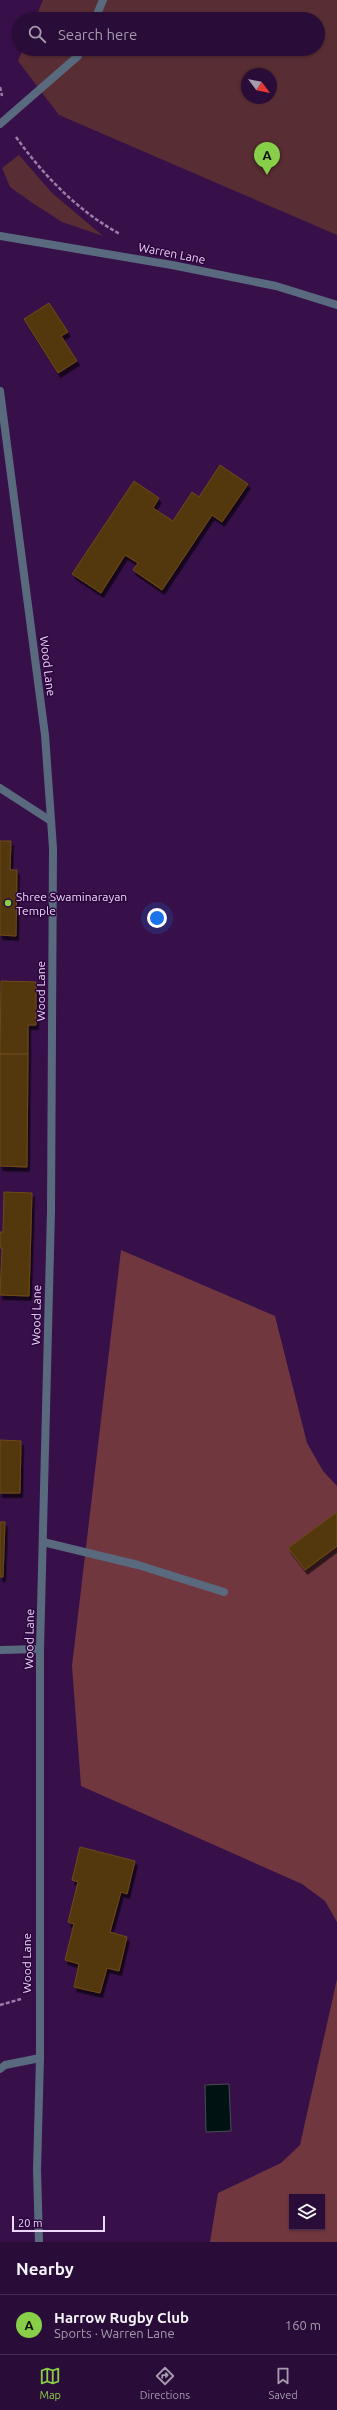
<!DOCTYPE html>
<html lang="en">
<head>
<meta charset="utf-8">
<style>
  body { margin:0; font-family:Ubuntu,sans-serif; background:#351a42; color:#f1f3f6 }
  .controls { position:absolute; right:12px; bottom:12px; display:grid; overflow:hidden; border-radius:0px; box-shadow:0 1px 3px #0004 }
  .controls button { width:36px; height:36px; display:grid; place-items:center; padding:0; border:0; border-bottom:1px solid #452c52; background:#290c37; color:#f1f3f6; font:20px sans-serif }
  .compass { position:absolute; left:241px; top:68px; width:36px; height:36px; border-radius:50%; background:#290c37; box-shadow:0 1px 3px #0004; rotate:122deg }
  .scale { position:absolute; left:12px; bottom:10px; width:93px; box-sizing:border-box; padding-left:4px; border:2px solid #ecd7f9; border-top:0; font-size:11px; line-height:14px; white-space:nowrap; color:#ecd7f9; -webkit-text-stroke:3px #2c053e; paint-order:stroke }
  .you { position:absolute; left:157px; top:918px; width:14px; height:14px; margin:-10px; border:3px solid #fff; border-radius:50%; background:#1a73e8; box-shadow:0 0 0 6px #1a73e833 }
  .badge { display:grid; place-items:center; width:26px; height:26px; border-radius:50%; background:#88cf49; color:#111; font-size:13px; font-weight:700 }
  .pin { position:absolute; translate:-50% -33px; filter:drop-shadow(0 1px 2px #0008) }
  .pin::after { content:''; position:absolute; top:21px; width:14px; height:12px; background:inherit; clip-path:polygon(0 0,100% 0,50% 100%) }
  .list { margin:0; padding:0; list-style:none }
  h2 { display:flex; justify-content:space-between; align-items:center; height:52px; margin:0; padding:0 16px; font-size:17px }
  h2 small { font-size:13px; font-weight:400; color:#a59bad }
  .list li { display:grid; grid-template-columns:26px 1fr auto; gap:12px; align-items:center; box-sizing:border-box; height:60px; padding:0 16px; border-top:1px solid #452c52 }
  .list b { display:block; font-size:15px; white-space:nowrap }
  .list p { margin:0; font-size:13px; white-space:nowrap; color:#a59bad }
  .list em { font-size:13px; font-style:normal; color:#a59bad }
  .icon { flex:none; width:22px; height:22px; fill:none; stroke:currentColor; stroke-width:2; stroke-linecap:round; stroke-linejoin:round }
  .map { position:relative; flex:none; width:337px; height:2242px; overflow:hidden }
  .search { position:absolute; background:#290c37; box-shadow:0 1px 3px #0004; left:12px; right:12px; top:12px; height:44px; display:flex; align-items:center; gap:10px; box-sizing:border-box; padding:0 14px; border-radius:22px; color:#a59bad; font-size:15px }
  .sheet { height:112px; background:#290c37 }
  nav { display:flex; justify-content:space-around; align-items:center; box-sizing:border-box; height:56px; border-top:1px solid #452c52; background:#290c37; font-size:11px; color:#a59bad }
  nav a { display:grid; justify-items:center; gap:2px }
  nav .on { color:#88cf49 }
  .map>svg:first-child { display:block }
</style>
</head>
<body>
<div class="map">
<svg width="337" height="2242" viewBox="0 0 337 2242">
  <defs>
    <filter id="shadow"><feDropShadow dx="2.5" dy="4.5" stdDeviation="0" flood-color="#0009"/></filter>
  </defs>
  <rect width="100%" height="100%" fill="#371049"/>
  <g fill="#582d33" fill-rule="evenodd">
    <path d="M43,0H337V235L59,115L18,61L23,49H318V19H35ZM247,74H271V98H247Z"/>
    <path d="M19,155L52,193L103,236L62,222L34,204L10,187L2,168Z"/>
  </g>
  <g fill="#71373f" fill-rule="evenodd">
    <path d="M121,1250L275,1316L307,1443L323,1471L337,1486V1922L325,1901L302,1884L81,1786L72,1666Z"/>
    <path d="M337,1979V2242H210L218,2193L281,2163L300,2145ZM292,2197H322V2227H292Z"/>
  </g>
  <path fill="#001211" stroke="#474d57" d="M229,2084L231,2131L206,2132L205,2085Z"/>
  <g fill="#533810" stroke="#6e4a15" filter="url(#shadow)">
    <path d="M49,303L68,332L61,336L77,361L58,373L24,319Z"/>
    <path d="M220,465L248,484L222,522L212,515L162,590L133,570L138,563L125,555L101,593L72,574L134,481L159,498L153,508L173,521L192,492L199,497Z"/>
    <path d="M0,841H11L10,870H17L16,936L0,935Z"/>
    <path d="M1,981L36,982V1025H28V1054H0Z"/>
    <path d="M0,1054H28L27,1167L0,1166Z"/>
    <path d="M4,1192L32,1193L29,1296L0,1295L2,1248H0V1232H3Z"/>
    <path d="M0,1440L21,1441L20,1493H0Z"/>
    <path d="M337,1512V1546L305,1570L288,1548Z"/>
    <path d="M0,1522H5L3,1577H0Z"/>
    <path d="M80,1847L135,1861L127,1894L121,1892L110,1932L127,1937L119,1971L107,1968L100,1993L74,1987L79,1964L65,1960L74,1924L68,1922L78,1882L72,1880Z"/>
  </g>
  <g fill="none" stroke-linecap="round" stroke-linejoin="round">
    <g stroke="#9a7da9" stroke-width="2.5" stroke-dasharray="4 2" stroke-linecap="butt">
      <path d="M0,87L2,96"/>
      <path d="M16,137C43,175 79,212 120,234"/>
      <path d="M0,2005L21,1999"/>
    </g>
    <g stroke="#5a6a7e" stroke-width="8">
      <path d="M95,19L103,0"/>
      <path d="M0,124L78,56L81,49"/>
      <path d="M0,788L51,821"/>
      <path d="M43,1542L138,1565L224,1592"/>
      <path d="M0,1650L40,1649"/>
      <path d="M0,2069L5,2065L40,2058"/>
    </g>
    <path stroke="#5a6a7e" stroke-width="8" d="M0,236L172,265L276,286L337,305"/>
    <path stroke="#5a6a7e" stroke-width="8" d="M0,391L45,735L53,848L51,1211L40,1649V2058L37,2170L39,2242"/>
  </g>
  <circle fill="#88cf49" stroke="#2c053e" stroke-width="1.5" cx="8" cy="903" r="4"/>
  <g text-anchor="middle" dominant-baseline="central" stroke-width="3" stroke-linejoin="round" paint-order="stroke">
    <g font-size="12" fill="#ecd7f9" stroke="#2c053e">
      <text transform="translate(172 253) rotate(11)">Warren Lane</text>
      <text transform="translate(48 666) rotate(83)">Wood Lane</text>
      <text transform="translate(40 991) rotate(-90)">Wood Lane</text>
      <text transform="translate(36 1315) rotate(-89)">Wood Lane</text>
      <text transform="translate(29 1639) rotate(-89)">Wood Lane</text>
      <text transform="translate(26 1963) rotate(-90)">Wood Lane</text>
    </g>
    <g font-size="12" fill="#ecd7f9" stroke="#2c053e" text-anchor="start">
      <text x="16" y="896">Shree Swaminarayan<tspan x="16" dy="14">Temple</tspan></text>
    </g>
  </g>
</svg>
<div class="controls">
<button><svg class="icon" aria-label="layers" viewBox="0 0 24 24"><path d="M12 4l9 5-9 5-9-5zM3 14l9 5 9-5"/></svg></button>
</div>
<svg class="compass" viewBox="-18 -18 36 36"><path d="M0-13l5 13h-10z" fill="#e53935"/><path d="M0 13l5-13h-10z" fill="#a59bad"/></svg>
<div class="scale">20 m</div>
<div class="you"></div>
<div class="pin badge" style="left:267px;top:175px">A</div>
<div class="search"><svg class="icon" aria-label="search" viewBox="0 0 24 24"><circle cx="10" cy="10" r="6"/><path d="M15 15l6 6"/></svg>Search here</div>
</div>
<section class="sheet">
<h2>Nearby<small></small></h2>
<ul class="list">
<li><span class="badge">A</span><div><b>Harrow Rugby Club</b><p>Sports · Warren Lane</p></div><em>160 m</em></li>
</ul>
</section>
<nav>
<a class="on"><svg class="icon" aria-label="map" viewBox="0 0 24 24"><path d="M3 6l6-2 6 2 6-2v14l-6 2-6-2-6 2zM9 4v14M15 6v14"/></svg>Map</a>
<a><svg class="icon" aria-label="directions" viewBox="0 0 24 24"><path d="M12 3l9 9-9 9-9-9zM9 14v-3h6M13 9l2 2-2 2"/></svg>Directions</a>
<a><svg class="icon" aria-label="saved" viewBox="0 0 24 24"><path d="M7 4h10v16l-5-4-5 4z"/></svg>Saved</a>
</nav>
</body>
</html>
